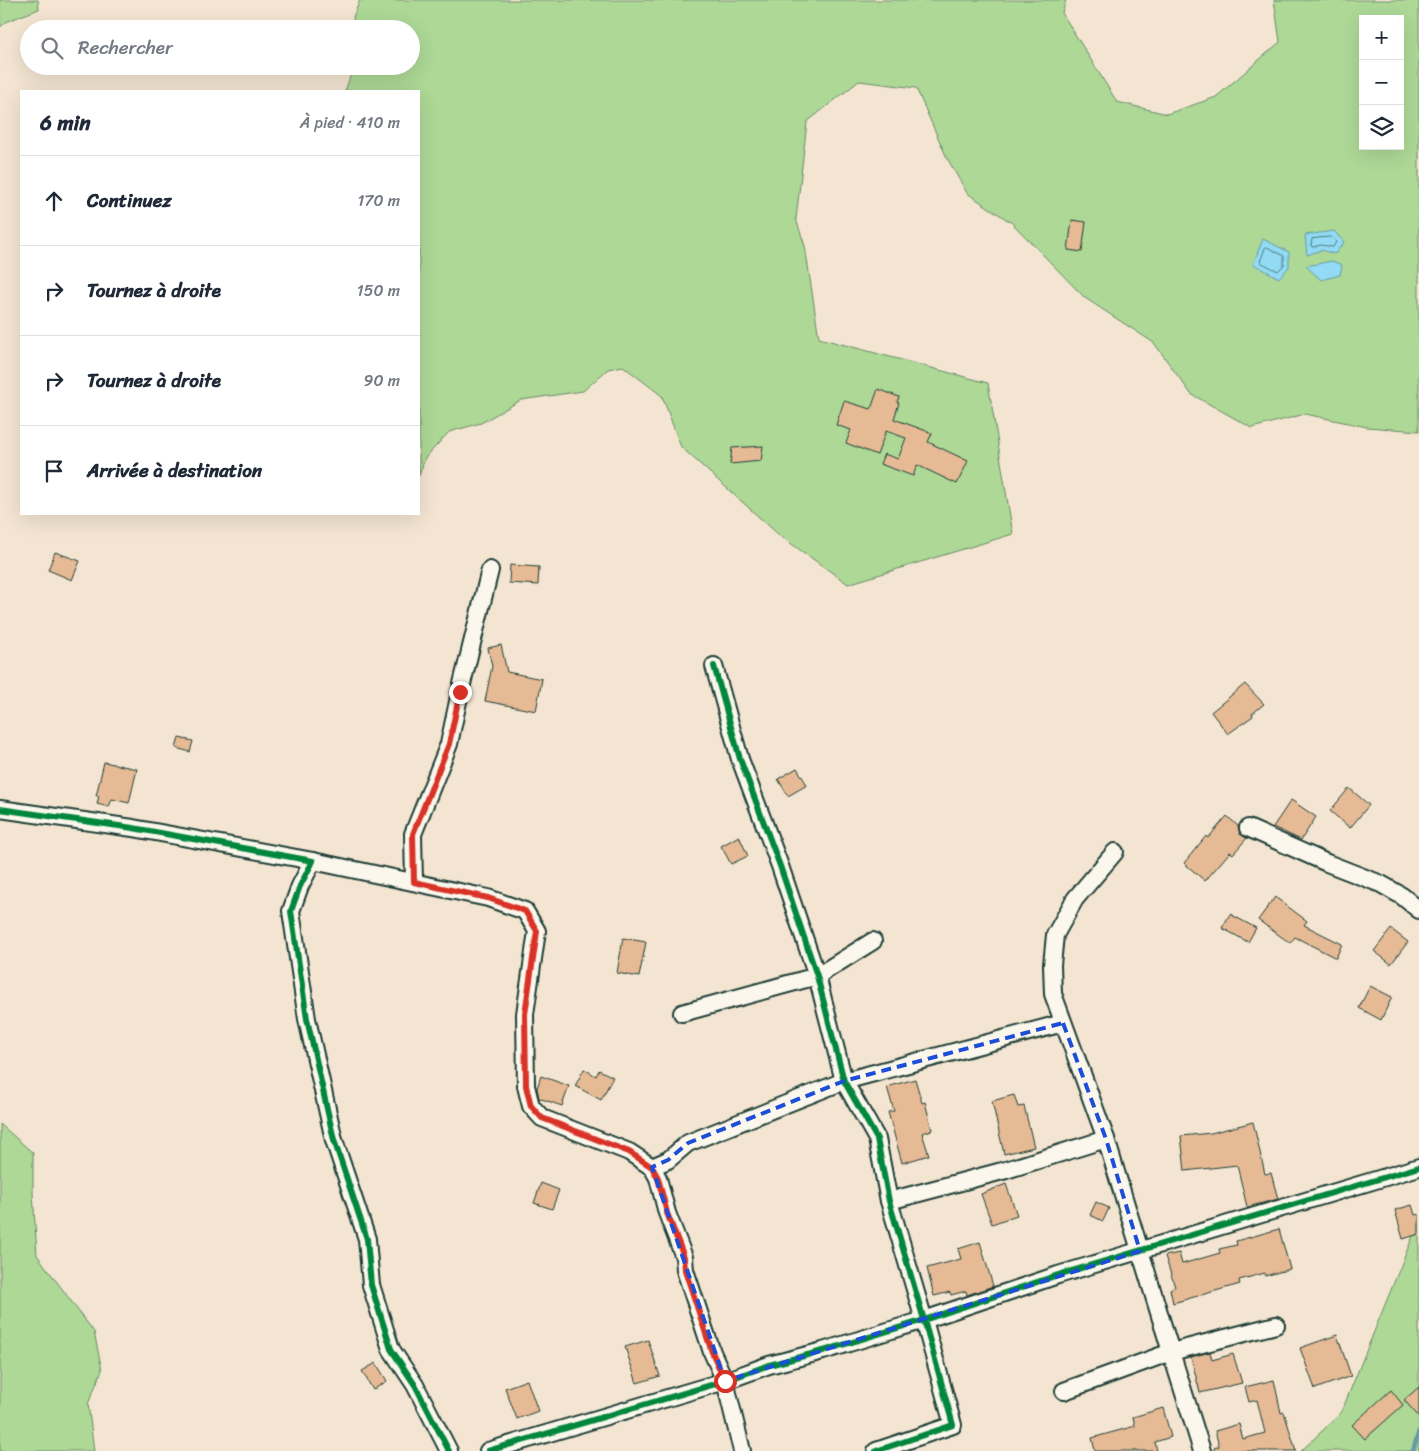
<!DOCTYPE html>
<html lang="fr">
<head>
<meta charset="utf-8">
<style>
  body { margin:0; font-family:Sriracha,sans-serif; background:#f6f6f7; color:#1f2937 }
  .controls { position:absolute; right:15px; top:15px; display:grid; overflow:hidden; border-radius:0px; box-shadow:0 5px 20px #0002 }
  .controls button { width:45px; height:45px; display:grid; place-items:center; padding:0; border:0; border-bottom:1px solid #e0e1e3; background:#fff; color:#1f2937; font:25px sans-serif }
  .stop { position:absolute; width:15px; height:15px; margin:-11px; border:4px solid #d93025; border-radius:50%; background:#fff }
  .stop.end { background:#d93025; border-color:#fff; box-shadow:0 1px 5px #0008 }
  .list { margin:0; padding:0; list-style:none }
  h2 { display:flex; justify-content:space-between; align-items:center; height:65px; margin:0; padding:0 20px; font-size:21px }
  h2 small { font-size:16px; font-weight:400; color:#747a83 }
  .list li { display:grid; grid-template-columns:32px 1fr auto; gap:15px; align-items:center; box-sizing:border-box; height:90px; padding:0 20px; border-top:1px solid #e0e1e3 }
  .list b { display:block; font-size:19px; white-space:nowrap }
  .list em { font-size:16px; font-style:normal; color:#747a83 }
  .icon { flex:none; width:28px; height:28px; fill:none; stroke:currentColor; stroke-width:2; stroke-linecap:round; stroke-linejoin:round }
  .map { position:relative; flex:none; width:1419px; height:1451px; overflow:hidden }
  .search { position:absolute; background:#fff; box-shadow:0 5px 20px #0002; left:20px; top:20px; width:400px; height:55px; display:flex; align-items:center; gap:12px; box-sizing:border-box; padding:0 18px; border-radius:28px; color:#747a83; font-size:19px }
  .panel { position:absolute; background:#fff; box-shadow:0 5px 20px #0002; left:20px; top:90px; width:400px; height:425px; border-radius:0px }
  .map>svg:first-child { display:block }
</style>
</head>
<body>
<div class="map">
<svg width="1419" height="1451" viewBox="0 0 1419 1451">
  <rect width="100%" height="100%" fill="#f4e5d2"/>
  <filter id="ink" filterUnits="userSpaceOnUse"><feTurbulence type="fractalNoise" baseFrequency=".02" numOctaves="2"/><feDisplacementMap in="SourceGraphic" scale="10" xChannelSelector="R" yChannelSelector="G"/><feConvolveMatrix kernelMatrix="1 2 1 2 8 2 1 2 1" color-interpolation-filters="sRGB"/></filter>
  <g filter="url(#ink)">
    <g fill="#add896" stroke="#668a65" fill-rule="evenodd">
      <path d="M0,0H38L39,9L8,21L0,27Z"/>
      <path d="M360,0H1066L1062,13L1117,102L1167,114L1216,97L1280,42L1274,0H1419V431L1367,427L1305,414L1252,428L1191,394L1154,343L1085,298L1012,223L967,193L947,158L916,88L859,81L807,122L796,219L805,246L819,338L988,383L1013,534L848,584L779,535L681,447L662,396L623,366L608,369L583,391L521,400L481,423L449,432L425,458L419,476V91H345L354,66H411V29H355L353,17ZM1363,19H1400V146H1363Z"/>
      <path d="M0,1124L33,1153V1193L37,1255L94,1332L102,1370L88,1404L94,1451H0Z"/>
      <path d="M1419,1221V1451H1301L1341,1413Z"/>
    </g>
    <g fill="#93daf4" stroke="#659ba7">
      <path d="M1334,231L1344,242L1335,254L1321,250L1307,255L1305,235Z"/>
      <path d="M1263,239L1289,252V267L1279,278L1253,264Z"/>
      <path d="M1332,261L1342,265L1340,275L1321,280L1306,266Z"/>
    </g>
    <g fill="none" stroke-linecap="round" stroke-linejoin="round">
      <g stroke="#4d7c81" stroke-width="1">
        <path d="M1332,237L1336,242L1333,247L1321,245L1313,247L1311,246L1312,239Z"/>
        <path d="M1267,247L1284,256V265L1278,271L1260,262L1265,248Z"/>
      </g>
      <path stroke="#659ba7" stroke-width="4.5" d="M1413,1451L1419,1431"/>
    </g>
    <g fill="#e5ba95" stroke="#1f3d34">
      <path d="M1072,220L1086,222L1082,252L1068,250Z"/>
      <path d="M878,389L899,397L897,402L899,403L894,419L932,433L928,442L968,461L957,484L917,465L913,476L880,464L884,454L898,459L906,438L886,431L877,455L846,443L851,430L836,425L844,401L871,409Z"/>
      <path d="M763,446L761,461L730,464L732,448Z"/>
      <path d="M55,552L80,561L72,580L48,570Z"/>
      <path d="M510,565L539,567L538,585L509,583Z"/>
      <path d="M501,645L507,672L542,679L536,711L485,701L492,666L488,648Z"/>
      <path d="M1245,684L1264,704L1252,714L1253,716L1228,734L1211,712Z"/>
      <path d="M179,738L193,741L190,752L176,748Z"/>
      <path d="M104,762L137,769L129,803L112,799L109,807L97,804L99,796H96Z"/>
      <path d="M797,768L807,785L788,796L778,779Z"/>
      <path d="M1349,788L1369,805L1350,828L1330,811Z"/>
      <path d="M1291,800L1316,817L1301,840L1273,827Z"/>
      <path d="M1227,816L1238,826L1240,834L1247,838L1233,854L1230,852L1205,881L1184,863L1206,836L1208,838Z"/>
      <path d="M739,836L748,856L731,864L721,846Z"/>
      <path d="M1275,897L1307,921L1304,925L1342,944L1336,958L1295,937L1290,943L1258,920Z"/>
      <path d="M1230,914L1256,928L1248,942L1222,928Z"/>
      <path d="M1391,929L1408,942L1391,964L1374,951Z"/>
      <path d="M623,938L646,942L639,977L617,973Z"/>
      <path d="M1370,986L1392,997L1381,1020L1359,1008Z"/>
      <path d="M584,1069L596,1076L599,1070L613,1077L601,1100L575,1086Z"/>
      <path d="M541,1076L569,1086L562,1106L539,1098L537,1088Z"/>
      <path d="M915,1079L922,1103L925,1102L932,1130L922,1133L929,1155L902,1163L888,1112L894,1111L887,1087Z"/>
      <path d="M1014,1095L1018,1107L1024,1106L1034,1147L1004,1154L992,1101Z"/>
      <path d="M1253,1122L1265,1174L1271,1173L1278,1199L1247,1207L1237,1165L1185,1171L1181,1136L1211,1133Z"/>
      <path d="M541,1183L559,1190L552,1209L534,1203Z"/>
      <path d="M1006,1184L1017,1215L992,1224L981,1194Z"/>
      <path d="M1096,1202L1109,1208L1103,1221L1090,1215Z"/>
      <path d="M1412,1205L1415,1215L1419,1214V1234L1403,1239L1395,1210Z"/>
      <path d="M1279,1229L1290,1269L1265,1276V1273L1239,1280L1240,1284L1173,1303L1170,1289L1175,1287L1165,1256L1179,1253L1182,1264L1220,1253L1219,1249L1237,1245L1236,1241Z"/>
      <path d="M980,1242L993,1286L967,1295L966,1291L951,1295L950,1292L934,1296L927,1268L961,1259L958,1249Z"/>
      <path d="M1337,1335L1351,1376L1315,1389L1300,1348Z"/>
      <path d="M648,1340L660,1376L637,1383L625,1347Z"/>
      <path d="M1210,1352L1212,1360L1233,1354L1242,1383L1200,1393L1191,1357Z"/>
      <path d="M376,1363L387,1381L373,1390L362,1371Z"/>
      <path d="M527,1380L538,1411L517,1419L505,1388Z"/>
      <path d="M1274,1380L1281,1413L1284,1412L1296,1451H1214V1448L1219,1446L1215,1431L1239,1424L1243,1439L1265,1433L1257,1400L1249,1402L1245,1387Z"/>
      <path d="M1419,1387V1417L1404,1400Z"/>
      <path d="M1391,1390L1403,1405L1365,1439L1352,1425Z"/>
      <path d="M1163,1408L1171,1437L1155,1442L1157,1451H1095L1092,1438L1135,1426L1133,1417Z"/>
    </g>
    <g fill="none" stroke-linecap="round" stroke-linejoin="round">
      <defs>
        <g id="minor">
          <path d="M714,666L740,759L780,866L817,976L844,1081L877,1139L889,1201L924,1320L953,1425L876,1451"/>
          <path d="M0,809L133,828L313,861L300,886L291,911L307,1019L334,1140L367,1239L371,1285L391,1349L415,1385L449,1451"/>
          <path d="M1248,828L1327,863L1381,884L1402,896L1419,910"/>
          <path d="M1115,852L1075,899L1055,935L1052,965L1053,994L1106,1139L1171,1352L1276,1325"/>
          <path d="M313,861L488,898L525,911L537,931L525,1014L526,1086L531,1106L542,1118L629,1152L652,1167L658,1178L667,1213L684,1257L685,1270L712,1352L725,1381L742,1451"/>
          <path d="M414,882L413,834L449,744L460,692L490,570"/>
          <path d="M682,1013L817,976L873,941"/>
          <path d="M652,1167L668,1160L688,1143L844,1081L1063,1023"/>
          <path d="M889,1201L1006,1170L1106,1139"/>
          <path d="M1064,1391L1171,1352L1202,1451"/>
          <path d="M488,1451L725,1381L769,1365L823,1351L924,1320L1058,1275L1419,1167"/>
        </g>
      </defs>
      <use href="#minor" stroke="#1f3d34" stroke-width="20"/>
      <use href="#minor" stroke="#fbf7ec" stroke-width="16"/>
      <defs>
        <g id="cycleway">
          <path d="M714,666L740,759L780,866L817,976L844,1081L877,1139L889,1201L924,1320L953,1425L876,1451"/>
          <path d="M0,809L133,828L313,861L300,886L291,911L307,1019L334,1140L367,1239L371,1285L391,1349L415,1385L449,1451"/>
          <path d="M488,1451L725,1381L769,1365L823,1351L924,1320L1058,1275L1419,1167"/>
        </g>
      </defs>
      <use href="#cycleway" stroke="#fbf7ec" stroke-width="9"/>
      <use href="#cycleway" stroke="#00873e" stroke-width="6"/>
    </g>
  </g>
  <g fill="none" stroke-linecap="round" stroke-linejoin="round" filter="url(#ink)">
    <path stroke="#d93025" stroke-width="6" d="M460,692L449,744L413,834L414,882L488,898L525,911L537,931L525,1014L526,1086L531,1106L542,1118L629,1152L652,1167L658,1178L667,1213L684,1257L685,1270L712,1352L725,1381"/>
  </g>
  <path fill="none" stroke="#1d4ed8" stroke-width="4" stroke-dasharray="10 6" stroke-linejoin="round" d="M1063,1023L1106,1139L1140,1251L725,1381L652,1167L668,1160L688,1143L844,1081Z"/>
</svg>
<div class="controls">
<button>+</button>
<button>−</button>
<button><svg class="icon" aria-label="layers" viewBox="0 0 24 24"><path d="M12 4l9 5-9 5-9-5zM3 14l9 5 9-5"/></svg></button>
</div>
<div class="stop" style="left:725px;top:1381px"></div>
<div class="stop end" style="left:460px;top:692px"></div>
<div class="search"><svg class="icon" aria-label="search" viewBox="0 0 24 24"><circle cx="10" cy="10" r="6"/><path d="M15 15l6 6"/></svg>Rechercher</div>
<section class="panel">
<h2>6 min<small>À pied · 410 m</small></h2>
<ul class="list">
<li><svg class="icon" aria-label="ahead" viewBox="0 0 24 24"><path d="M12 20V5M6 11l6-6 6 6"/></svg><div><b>Continuez</b></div><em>170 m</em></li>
<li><svg class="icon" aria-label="right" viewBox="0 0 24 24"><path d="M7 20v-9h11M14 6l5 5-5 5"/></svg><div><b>Tournez à droite</b></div><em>150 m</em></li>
<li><svg class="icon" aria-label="right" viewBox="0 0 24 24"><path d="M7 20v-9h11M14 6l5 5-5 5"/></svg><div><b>Tournez à droite</b></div><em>90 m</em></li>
<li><svg class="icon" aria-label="arrive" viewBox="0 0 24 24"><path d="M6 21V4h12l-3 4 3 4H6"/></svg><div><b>Arrivée à destination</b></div></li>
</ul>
</section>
</div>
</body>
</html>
